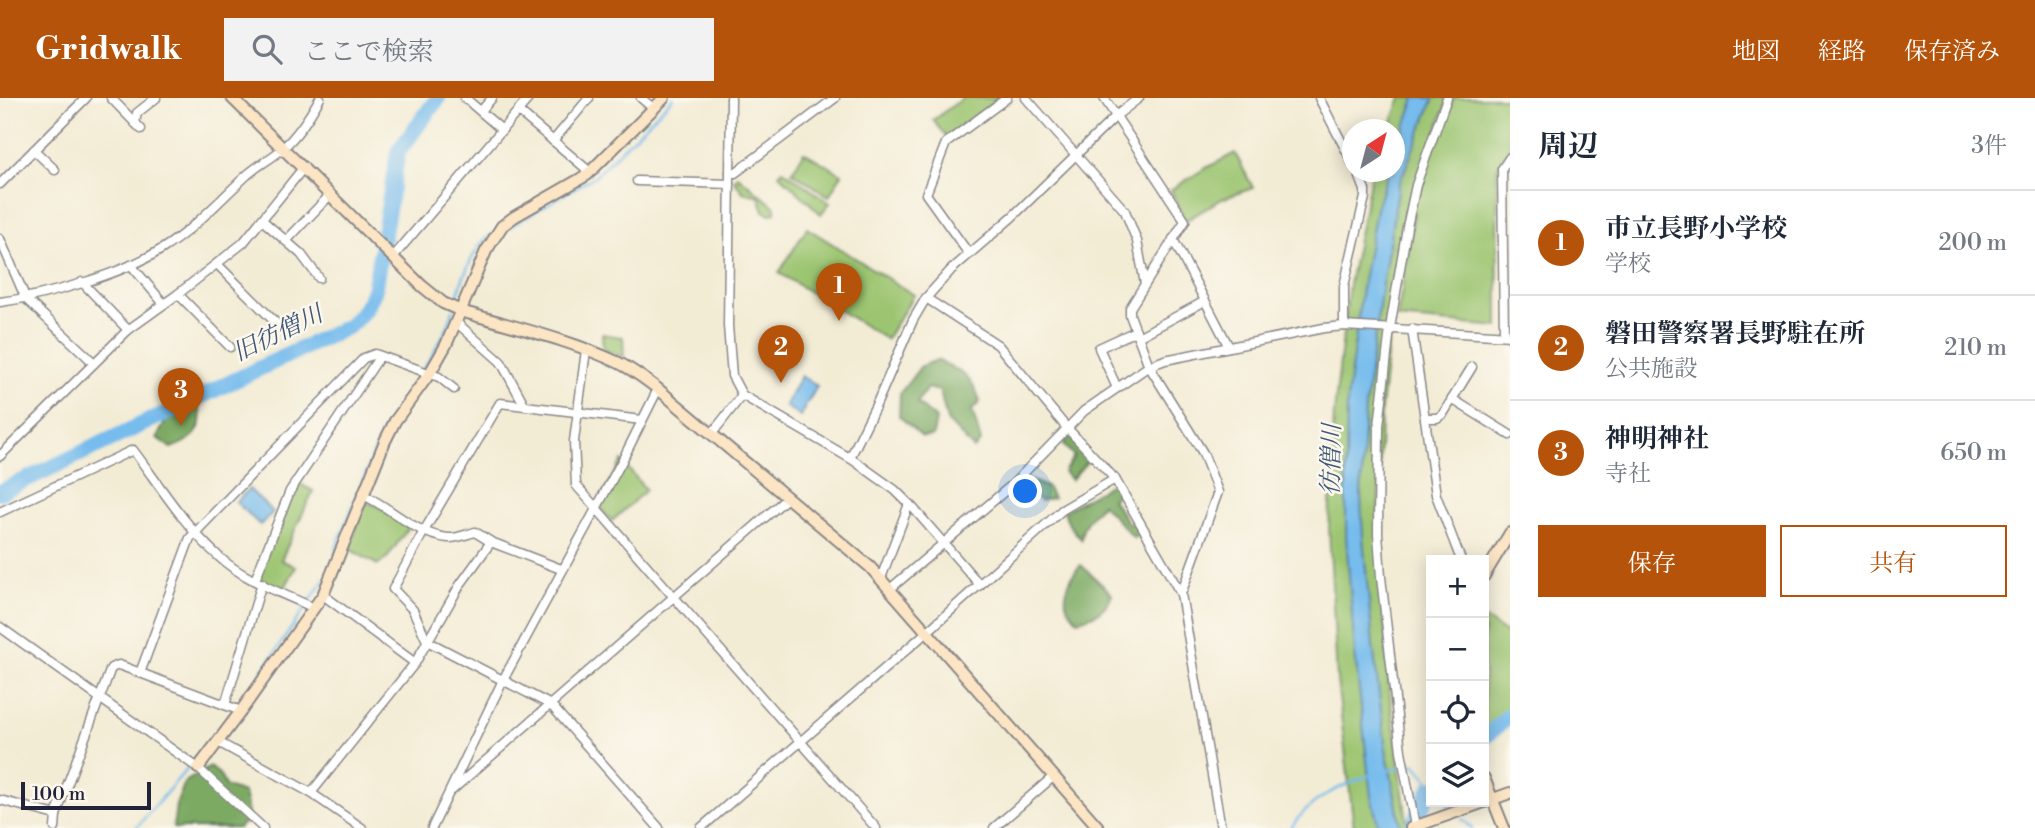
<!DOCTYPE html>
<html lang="ja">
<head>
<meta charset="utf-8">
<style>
  body { margin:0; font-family:"Libre Bodoni","Noto Serif JP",serif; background:#f2f2f3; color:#1f2937 }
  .controls { position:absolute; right:21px; bottom:21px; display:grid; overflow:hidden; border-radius:0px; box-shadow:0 4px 18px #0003 }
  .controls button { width:63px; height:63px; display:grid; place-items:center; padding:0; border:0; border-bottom:2px solid #e0e1e3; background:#fff; color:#1f2937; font:35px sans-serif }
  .compass { position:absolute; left:1342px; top:21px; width:63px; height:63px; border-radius:50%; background:#fff; box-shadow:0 4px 18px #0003; rotate:36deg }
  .scale { position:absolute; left:21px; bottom:18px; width:130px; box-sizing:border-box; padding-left:7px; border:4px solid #22223b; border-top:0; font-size:19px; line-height:24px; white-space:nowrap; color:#22223b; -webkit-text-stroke:5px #fbf7ec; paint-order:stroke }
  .you { position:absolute; left:1026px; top:394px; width:24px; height:24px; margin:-18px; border:5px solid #fff; border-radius:50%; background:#1a73e8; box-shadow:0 0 0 10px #1a73e833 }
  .badge { display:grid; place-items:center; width:46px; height:46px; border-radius:50%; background:#b45309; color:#fff; font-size:23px; font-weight:700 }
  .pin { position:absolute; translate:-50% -58px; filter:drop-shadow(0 2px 4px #0008) }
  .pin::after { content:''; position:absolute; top:37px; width:24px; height:21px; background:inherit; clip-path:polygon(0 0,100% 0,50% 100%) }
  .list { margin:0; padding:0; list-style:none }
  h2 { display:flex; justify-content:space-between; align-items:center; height:91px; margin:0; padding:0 28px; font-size:30px }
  h2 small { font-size:23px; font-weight:400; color:#747a83 }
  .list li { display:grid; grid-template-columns:46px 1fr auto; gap:21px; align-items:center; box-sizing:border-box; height:105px; padding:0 28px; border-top:2px solid #e0e1e3 }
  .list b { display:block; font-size:26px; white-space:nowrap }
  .list p { margin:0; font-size:23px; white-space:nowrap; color:#747a83 }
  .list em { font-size:23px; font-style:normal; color:#747a83 }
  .actions { display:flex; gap:14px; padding:21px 28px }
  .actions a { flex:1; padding:16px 0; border:2px solid #b45309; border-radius:0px; text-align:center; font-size:24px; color:#b45309 }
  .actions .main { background:#b45309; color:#fff }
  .icon { flex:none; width:38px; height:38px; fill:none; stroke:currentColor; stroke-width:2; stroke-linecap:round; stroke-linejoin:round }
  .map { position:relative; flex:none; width:1510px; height:730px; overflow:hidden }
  header { display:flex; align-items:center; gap:42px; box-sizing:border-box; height:98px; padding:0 35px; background:#b45309; color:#fff }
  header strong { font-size:33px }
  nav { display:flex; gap:38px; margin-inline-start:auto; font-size:24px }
  .search { width:490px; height:63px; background:#f2f2f3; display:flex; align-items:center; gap:18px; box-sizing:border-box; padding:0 24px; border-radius:0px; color:#747a83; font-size:26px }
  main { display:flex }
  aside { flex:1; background:#fff }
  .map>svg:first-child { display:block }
</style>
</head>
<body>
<header>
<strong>Gridwalk</strong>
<div class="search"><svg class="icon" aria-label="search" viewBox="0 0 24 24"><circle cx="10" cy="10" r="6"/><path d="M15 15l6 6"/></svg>ここで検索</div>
<nav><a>地図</a><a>経路</a><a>保存済み</a></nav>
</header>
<main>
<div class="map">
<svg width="1510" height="730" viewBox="0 0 1510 730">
  <rect width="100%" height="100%" fill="#fbf7ec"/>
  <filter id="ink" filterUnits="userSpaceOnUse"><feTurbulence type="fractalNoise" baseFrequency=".0143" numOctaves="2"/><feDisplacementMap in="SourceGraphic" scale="14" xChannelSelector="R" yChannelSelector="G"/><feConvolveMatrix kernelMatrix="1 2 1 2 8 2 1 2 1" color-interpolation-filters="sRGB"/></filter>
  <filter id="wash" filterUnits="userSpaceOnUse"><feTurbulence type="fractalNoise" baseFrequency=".00686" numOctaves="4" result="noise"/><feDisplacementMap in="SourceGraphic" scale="28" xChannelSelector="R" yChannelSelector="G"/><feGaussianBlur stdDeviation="1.57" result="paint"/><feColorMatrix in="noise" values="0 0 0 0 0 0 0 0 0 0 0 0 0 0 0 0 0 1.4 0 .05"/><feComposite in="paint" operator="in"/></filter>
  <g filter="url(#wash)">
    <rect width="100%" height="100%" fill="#f3ecd5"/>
    <g fill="#9cc571" stroke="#5f7456" stroke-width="2">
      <path d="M963,0H1000L947,40L933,22Z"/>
      <path d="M1401,0H1448L1425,69L1454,0H1510V47L1497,71L1498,229L1397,220L1415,111L1394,196L1381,310L1378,435L1389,590L1407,724L1414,730H1354L1337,582L1329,430L1334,315L1349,186L1371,78L1373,74H1394V32L1389,31Z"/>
      <path d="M804,54L842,76L829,98L792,74Z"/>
      <path d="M1235,55L1253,90L1222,101L1185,123L1171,92L1204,71Z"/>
      <path d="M783,72L830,105L821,116L779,76Z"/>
      <path d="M738,78L775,109V115L770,116L764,113L759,98L743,94L734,82Z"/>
      <path d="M807,130L914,197L886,241L779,175Z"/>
      <path d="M602,236L623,239L624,259L603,251Z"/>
      <path d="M622,363L646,392L612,423L597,406Z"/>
      <path d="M296,384L313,393L281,462L296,469L282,495L255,482Z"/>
      <path d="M366,404L380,409L409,429L387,460L378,467L349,451Z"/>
      <path d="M1484,520L1510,538V611L1484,631Z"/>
    </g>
    <g fill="#7daa63" stroke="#50664f" stroke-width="2">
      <path d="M937,262C960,273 973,278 980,304L972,312L981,343L974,351L947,323L940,293L927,290L917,305L936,321L933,338L922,339L899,318L900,295L921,268Z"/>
      <path d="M199,308C205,334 193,342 171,350L157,340L168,318Z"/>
      <path d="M1069,336L1091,359L1071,382L1064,374L1074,358L1063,346Z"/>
      <path d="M1027,381L1047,389L1053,400L1040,403C1033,396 1026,392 1016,393L1013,390L1018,382Z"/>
      <path d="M1113,385L1119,395L1112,401L1129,426L1137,423L1142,434L1134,440L1102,406C1092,417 1082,426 1081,441L1069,427L1064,413Z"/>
      <path d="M1081,467L1112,496C1106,513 1093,519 1077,522C1074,518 1069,513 1067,508C1062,496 1072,475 1081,467Z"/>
      <path d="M210,669L219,676L226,689L244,695L248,715L246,724L238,730H173L176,707L185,684Z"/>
    </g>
    <g fill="#76bced" stroke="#4c6f94" stroke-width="2">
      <path d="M1415,0H1434L1399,86L1382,187L1365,309L1361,399L1363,439L1373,547L1386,651L1401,730H1379L1371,699L1355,556L1346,439V363L1347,302L1363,183L1376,111L1388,74H1394L1395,57Z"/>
      <path d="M801,278L817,288L800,318L785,308Z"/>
      <path d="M249,391L273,414L260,427L236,404Z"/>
    </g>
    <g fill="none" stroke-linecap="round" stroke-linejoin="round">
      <g stroke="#76bced" stroke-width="2.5">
        <path d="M508,130L595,78L673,0"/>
        <path d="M455,206C460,187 474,145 492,136"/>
        <path d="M335,453L383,331L431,259L448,228L453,212"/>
        <path d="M261,575L324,482"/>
        <path d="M1388,673L1415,666L1431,685"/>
        <path d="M1446,704L1450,708"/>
        <path d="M1462,721L1472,730"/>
        <path d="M136,730L216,637"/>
        <path d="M1291,730C1309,701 1340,688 1371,677"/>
      </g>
      <g stroke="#76bced" stroke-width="16">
        <path d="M0,394L349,228C361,217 368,208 374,193L398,54L438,0"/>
        <path d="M1484,640L1510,617"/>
        <path d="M1412,730L1431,690"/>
      </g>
    </g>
  </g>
  <g filter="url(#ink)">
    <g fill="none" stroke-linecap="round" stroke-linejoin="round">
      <defs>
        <g id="street">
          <path d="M111,0L141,31"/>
          <path d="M465,0L502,32"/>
          <path d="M641,0L654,11"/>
          <path d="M731,0L728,228L732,278L742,297L853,362L895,392L914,411L980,487"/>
          <path d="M1026,0L1125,113L1137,143L1145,186"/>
          <path d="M1104,0L1185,123L1130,210V217L1149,268L1203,355L1218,394L1181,496L1221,730"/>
          <path d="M1319,0L1352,64"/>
          <path d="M481,13L492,0"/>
          <path d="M518,13L590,74"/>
          <path d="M135,25L137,15L156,0"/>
          <path d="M553,43L589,0"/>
          <path d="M34,52L55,72"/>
          <path d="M730,74L735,75L835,0"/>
          <path d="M637,83L730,86"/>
          <path d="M0,86L86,0"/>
          <path d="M262,122L301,156L319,180"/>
          <path d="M0,141L26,201L93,264"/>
          <path d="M1173,141L1229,249"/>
          <path d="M286,143L331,96"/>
          <path d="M969,156L926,96L946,45L1007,0"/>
          <path d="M393,159L529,0"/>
          <path d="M217,166L287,236"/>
          <path d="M131,167L164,206"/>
          <path d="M82,184L128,232"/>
          <path d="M178,196L230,249"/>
          <path d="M926,200L998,247L1066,329L1115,381L1181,496"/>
          <path d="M0,204C46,198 123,176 162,151C194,131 220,102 247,77C258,67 271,61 282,51C298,37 310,18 320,0"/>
          <path d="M456,224L501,264L524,306"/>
          <path d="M1344,228V188L1365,99V92L1358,74"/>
          <path d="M1412,231L1436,397L1461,462"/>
          <path d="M1504,237L1502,71L1510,59"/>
          <path d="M1138,239L1205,203"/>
          <path d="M586,252L574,343L576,387L876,730"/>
          <path d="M1117,290L1099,250L1136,233"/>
          <path d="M1452,301L1510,337"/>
          <path d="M1426,320H1437L1443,316L1472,269"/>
          <path d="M642,322L500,305L424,433L393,491L413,512L427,543L551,607L659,730"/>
          <path d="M711,337L742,297"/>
          <path d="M0,358L128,232L178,196L243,145L304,69"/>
          <path d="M850,360L877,305L913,222L926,200L951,172L1012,119L1117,17L1139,0"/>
          <path d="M363,397C391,409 416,437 448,440C456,441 467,436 475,434L491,444L561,471"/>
          <path d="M0,414L133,352C160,388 185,428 218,458C244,482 282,495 314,510"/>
          <path d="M881,480L909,406"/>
          <path d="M255,482L290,393L380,258"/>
          <path d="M890,491L1013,386L1084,313L1149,268L1165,262L1324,230L1344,228L1510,238"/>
          <path d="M323,497L415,565"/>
          <path d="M0,529L198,670L263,730"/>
          <path d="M140,575L190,440L364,260L375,256L439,279L454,291"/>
          <path d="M225,607L262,485"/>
          <path d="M218,644L311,695"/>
          <path d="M451,693L786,401"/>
          <path d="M0,702L56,717"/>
          <path d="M1415,728L1401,653L1381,479L1378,435L1379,328L1390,230L1407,129L1416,87L1447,0"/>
          <path d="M55,730L56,717L111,570L119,567L241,613"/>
          <path d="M362,730L311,695L415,565L460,487L491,444"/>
          <path d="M432,730L503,582L622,363L658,291"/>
          <path d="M701,730L928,533L1062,412L1115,381"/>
          <path d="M994,730L1054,678"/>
        </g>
        <g id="secondary">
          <path d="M232,0L422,188L443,205L461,213C513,229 568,241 617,264C632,271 645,281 658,291L870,469L1099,730"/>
          <path d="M1484,478L1510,435"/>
          <path d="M198,670L241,613L323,497L385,343L395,323L430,275L446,247L486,153L502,128L514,119L587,77L664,0"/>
          <path d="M1484,680L1504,730"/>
          <path d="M1411,730L1510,695"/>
        </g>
      </defs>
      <use href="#street" stroke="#8a8788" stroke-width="11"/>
      <use href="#secondary" stroke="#8a8788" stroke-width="14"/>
      <use href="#street" stroke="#fff" stroke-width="8"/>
      <use href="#secondary" stroke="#fce5c4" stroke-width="10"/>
    </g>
  </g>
  <g text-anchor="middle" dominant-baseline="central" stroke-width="5" stroke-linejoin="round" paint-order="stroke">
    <g font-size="24" font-style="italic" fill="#3f5879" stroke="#fbf7ec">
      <text transform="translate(278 236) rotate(-26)">旧彷僧川</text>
      <text transform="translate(1332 362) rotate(-89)">彷僧川</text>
    </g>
  </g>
</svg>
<div class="controls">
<button>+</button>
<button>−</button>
<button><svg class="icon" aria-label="locate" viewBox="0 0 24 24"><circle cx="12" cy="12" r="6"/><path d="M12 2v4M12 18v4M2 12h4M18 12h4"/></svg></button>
<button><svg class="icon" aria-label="layers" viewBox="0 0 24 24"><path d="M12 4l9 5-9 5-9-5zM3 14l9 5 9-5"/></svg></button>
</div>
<svg class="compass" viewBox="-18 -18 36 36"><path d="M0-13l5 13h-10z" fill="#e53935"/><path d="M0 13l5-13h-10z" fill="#747a83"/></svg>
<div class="scale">100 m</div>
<div class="you"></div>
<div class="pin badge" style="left:839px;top:223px">1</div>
<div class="pin badge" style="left:781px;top:285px">2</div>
<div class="pin badge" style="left:181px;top:328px">3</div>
</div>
<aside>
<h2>周辺<small>3件</small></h2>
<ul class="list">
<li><span class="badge">1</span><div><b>市立長野小学校</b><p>学校</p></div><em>200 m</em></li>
<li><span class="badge">2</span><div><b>磐田警察署長野駐在所</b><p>公共施設</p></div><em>210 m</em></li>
<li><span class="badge">3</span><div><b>神明神社</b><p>寺社</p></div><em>650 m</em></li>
</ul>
<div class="actions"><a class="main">保存</a><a>共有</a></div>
</aside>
</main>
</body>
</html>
